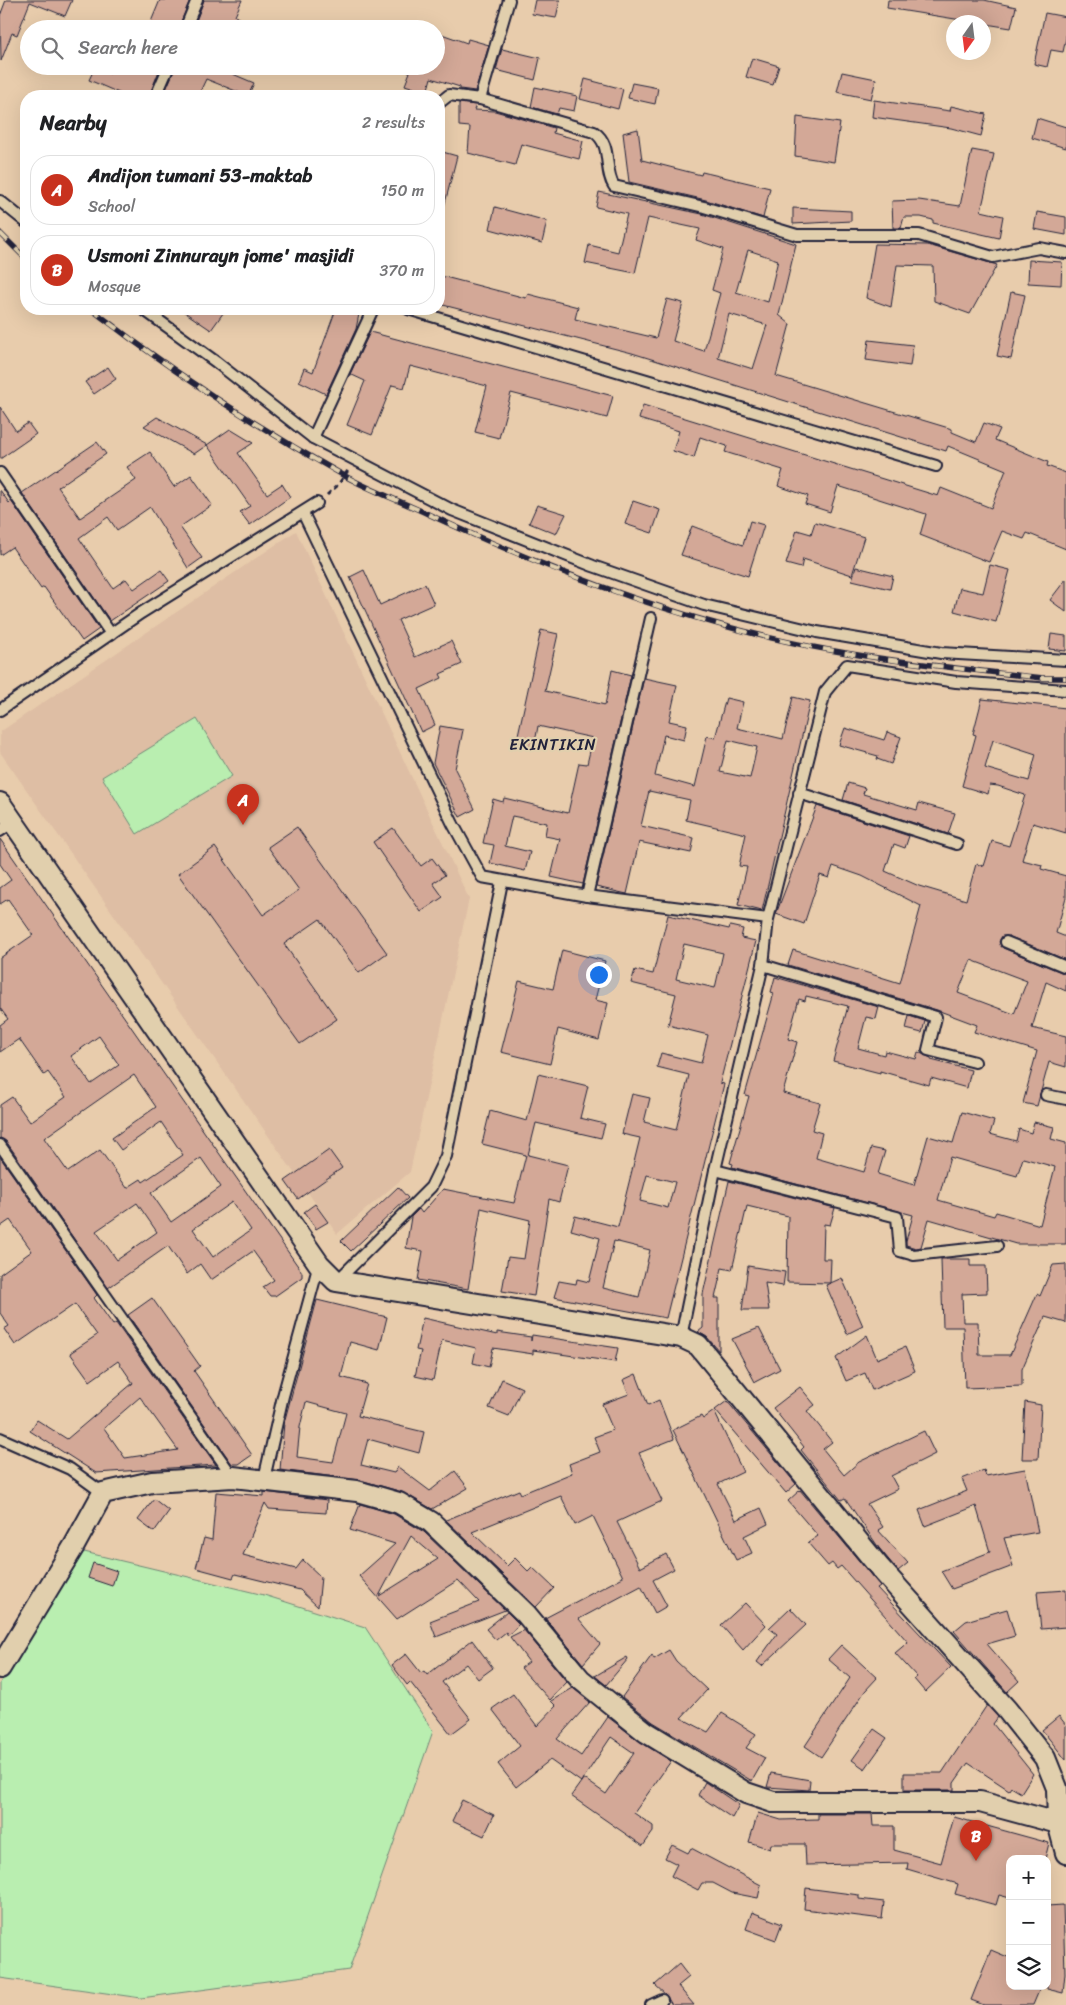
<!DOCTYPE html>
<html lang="en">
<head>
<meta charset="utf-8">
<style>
  body { margin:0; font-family:Sriracha,sans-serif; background:#f6f6f6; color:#202124 }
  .controls { position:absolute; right:15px; bottom:15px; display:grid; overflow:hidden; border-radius:10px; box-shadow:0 5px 20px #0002 }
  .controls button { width:45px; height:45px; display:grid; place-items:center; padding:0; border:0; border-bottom:1px solid #e0e0e0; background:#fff; color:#202124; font:25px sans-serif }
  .compass { position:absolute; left:946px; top:15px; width:45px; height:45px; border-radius:50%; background:#fff; box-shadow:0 5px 20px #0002; rotate:194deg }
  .you { position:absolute; left:598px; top:974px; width:18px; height:18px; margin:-12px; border:4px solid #fff; border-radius:50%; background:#1a73e8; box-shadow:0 0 0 8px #1a73e833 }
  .badge { display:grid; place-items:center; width:32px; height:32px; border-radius:50%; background:#c8321e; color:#fff; font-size:16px; font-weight:700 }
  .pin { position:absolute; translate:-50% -41px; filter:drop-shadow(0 1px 2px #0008) }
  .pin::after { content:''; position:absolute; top:26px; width:18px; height:15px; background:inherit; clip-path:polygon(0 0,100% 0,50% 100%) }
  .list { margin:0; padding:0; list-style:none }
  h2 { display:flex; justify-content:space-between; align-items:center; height:65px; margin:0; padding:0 20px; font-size:21px }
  h2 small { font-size:16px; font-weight:400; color:#757577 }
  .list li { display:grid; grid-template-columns:32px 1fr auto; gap:15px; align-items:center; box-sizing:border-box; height:70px; margin:0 10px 10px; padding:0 10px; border:1px solid #e0e0e0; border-radius:20px }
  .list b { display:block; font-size:19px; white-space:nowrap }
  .list p { margin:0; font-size:16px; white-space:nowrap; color:#757577 }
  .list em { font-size:16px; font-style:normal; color:#757577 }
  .icon { flex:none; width:28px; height:28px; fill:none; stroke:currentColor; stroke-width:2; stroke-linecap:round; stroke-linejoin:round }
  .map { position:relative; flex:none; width:1066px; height:2005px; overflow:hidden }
  .search { position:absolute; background:#fff; box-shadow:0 5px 20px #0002; left:20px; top:20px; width:425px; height:55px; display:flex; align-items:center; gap:12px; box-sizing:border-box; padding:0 18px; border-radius:28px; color:#757577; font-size:19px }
  .panel { position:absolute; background:#fff; box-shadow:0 5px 20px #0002; left:20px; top:90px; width:425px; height:225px; border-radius:20px }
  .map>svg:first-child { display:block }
</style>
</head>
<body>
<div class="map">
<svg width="1066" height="2005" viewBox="0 0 1066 2005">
  <rect width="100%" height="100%" fill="#e8ccac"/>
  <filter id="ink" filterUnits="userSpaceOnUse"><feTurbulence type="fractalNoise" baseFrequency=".02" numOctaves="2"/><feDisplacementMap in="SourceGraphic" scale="10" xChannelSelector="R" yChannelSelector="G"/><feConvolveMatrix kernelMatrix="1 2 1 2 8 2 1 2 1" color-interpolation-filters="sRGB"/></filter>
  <g filter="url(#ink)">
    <path fill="#debea4" d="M296,531L469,899L410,1172L337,1234L0,752V732Z"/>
    <g fill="#b9eeb0" stroke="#6e8876">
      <path d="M197,719L232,776L137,834L102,777Z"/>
      <path d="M80,1551L264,1595L365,1627L433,1731L349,1970L141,1998L0,1978V1683Z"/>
    </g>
    <g fill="#d3a897" stroke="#22223b" fill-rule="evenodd">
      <path d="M6,0H72L65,16L30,2L17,35L12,33L1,61L0,16Z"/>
      <path d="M160,0H190L178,29H148Z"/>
      <path d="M204,0H242L235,16L264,29H193Z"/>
      <path d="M535,0H560L556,18L532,14Z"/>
      <path d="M888,0H984L1016,7L1011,28L887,8Z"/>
      <path d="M1045,13L1066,17V38L1063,52L1051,50L1047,67L1034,64Z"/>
      <path d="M436,32L467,43L468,39L489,45L475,91L460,89V87L431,78L426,96H411L414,88L405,85L410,72L403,70V66H436Z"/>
      <path d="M502,49L540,58L535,80L496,70Z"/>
      <path d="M752,58L779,66L773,85L746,77Z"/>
      <path d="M113,66H161L149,96H126L89,80L95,67L110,74Z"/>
      <path d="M176,66H214L254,83L248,96L206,79L198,96H163Z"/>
      <path d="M842,72L876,79L871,99L837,92Z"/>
      <path d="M585,79L623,89L618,109L580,99Z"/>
      <path d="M632,83L658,88L655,104L628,98Z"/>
      <path d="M535,87L577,96L574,111L559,108L557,114L531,107Z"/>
      <path d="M874,100L950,111L951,106L986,114L981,136L951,128L872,117Z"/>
      <path d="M459,103L476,105L474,110L495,111L554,128L553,133L583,141L579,159L521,144L515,165L468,153L470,127L459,126Z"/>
      <path d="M797,117L840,123L834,162L795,156Z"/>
      <path d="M1037,118L1066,127V148L1032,138Z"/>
      <path d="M638,129L642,160L701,175L702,172L770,188L763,218L706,200L629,182L623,133Z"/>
      <path d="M972,150L994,154L981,211L1003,216L999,238L933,223V220L921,217H904L901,228H893L892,201L919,200L960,206Z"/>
      <path d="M439,151L457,156L444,207L439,206Z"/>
      <path d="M599,192L702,214L796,244L779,315L790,324L776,376L952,429V432L976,442L984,423L1000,429L995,440L1048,462L1047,466L1066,473V549L1027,533L1024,539L1002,531L989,562L920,535L926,514L838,486L830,512L805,504L808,496L778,486L783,470L725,452L727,446L700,437L694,458L673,451L679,431L639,419L643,405L938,496L941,488L991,508L1006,470L948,446L946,451L632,353L439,304L441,276L526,298L528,294L578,307L575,319L656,338L667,299L683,303L673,341L704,351L720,293L712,290L723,249L696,240L700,229L648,218L635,273L585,263L589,245L618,252L627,214L596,207ZM748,250L778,260L768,302L736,292ZM729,314L767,325L753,369L718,358Z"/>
      <path d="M495,207L547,221L542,243L490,229Z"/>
      <path d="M793,208L851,211V221L793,224Z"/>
      <path d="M1037,212L1066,217V235L1034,229Z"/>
      <path d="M875,244L928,245L997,265L970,314L934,301L933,266L897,265L891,307L866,298Z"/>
      <path d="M1029,260L1062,262L1061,285L1028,283Z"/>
      <path d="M1011,292L1025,295L1011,359L997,356Z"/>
      <path d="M180,309H226L211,330Z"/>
      <path d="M336,309H360L356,329L326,394L299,381L304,368L313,372Z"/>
      <path d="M370,332L613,396L607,418L511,393L499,438L475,432L487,386L410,366L404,388L392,385L372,435L347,425L365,381L350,374Z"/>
      <path d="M869,340L913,345L910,366L866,360Z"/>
      <path d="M108,367L116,379L94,394L85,382Z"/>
      <path d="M0,407L16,431L28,423L36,434L0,459Z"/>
      <path d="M157,417L207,445L194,454L144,426Z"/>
      <path d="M230,429L253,443L238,453L267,494L282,484L290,497L250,525L240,512L250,506L207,445Z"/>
      <path d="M97,442L106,454L58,487L80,518L136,480L127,467L150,452L174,487L191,475L212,505L180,527L202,558L188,568L150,507L117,530L108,517L79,538L113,588L126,579L134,589L161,570L169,581L110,621L22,493Z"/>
      <path d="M0,490L9,503L11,501L99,629L82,641L44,587L41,589L12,547L0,555Z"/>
      <path d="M633,501L660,510L652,533L625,524Z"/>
      <path d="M537,505L566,514L556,534L529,523Z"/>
      <path d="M750,521L764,525L748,576L681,555L692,526L743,545Z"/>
      <path d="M815,522L864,537L852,575L803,559L801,568L786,564L797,530L811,534Z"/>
      <path d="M990,565L1010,570L996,622L954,611L960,588L983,593Z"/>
      <path d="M856,567L893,576L890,589L852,580Z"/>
      <path d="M364,570L380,605L425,584L434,604L398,620L415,657L451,641L462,664L440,674L442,678L419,689L435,725L421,732L350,577Z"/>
      <path d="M1066,579V612L1050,600Z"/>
      <path d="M541,630L558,634L545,691L605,705L612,670L631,675L583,884L551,877L560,839L545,836L547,823L512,816L505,846L530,852L525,871L490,863L494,845L483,843L493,799L503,802L504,798L568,813L579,763L587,764L593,738L538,726L534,748L516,744Z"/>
      <path d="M1051,634L1066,636V651L1049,649Z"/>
      <path d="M644,678L677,685L669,721L687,725L684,740L664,735L655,776L695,787L707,736L715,738L726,698L743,702L737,728L783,739L793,697L810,701L762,911L738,905L747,867L739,866L746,834L686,820L690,800L649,791L641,826L694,838L691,853L639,842L627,894L596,887ZM728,740L757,747L750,778L720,772Z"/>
      <path d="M982,699L1066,708V833L1033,823L1022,860L1042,865L1041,869L1066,876V897L1056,933L1066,937V960L1008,936H1002L999,942L1003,948L1066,974V991L1046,982L1032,1028L1066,1036V1067L1049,1062L1037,1106L1023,1103L1037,1051L974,1032L977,1025L937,1010L788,965L793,950L900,983L921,906L862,876L833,866L829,878L820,875L804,924L776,914L817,806L909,836L905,848L894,844L885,871L919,886L966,900L976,864L984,866L992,841L1009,846L1025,795L998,786L990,785L988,794L962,786L976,735L973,734ZM993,740L1036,754L1029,781L985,768ZM971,960L1027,981L1014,1014L958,993Z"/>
      <path d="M440,726L463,730L455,769L475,809L460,817L433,763Z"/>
      <path d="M845,728L884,740L887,732L901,737L891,764L877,759L878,756L839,745Z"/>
      <path d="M848,783L865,788L863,794L917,810L919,803L955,813L948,834L843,800Z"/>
      <path d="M297,827L387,953L359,973L320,919L284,944L337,1019L300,1044L178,874L215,847L263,915L299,890L268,847Z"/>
      <path d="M393,828L421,866L432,858L445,875L433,883L443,897L421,912L373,842Z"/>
      <path d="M0,839L302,1272V1277L275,1296H270L263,1287L274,1280L253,1251L211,1280L200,1264L187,1274L168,1246L108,1288L6,1141L0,1138V1105L12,1097L30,1122L66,1097L48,1072L44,1075L19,1039L0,1052V1025L8,1019L0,1008V958L33,935L8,899L0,904V888L11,880L0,864ZM99,1036L119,1065L91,1084L71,1056ZM134,1075L156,1107L112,1138L121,1150L161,1122L183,1155L143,1182L141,1179L127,1188L100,1150L68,1172L44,1138ZM201,1158L221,1187L171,1222L151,1193ZM232,1202L251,1230L213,1257L193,1229ZM137,1203L157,1232L117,1260L96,1231Z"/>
      <path d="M668,915L729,929L730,926L743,929L741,938L756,941L720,1083L724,1084L666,1318L554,1297L559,1281L576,1284L577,1279L589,1282L600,1238L571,1230L575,1216L618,1227L640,1138L622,1134L632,1094L650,1098L644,1122L676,1130L689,1075L657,1067L661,1053L701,1063L708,1035L668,1025L676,994L631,983L635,970L653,974ZM684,944L723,953L715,988L676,979ZM647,1175L675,1182L668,1208L640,1201ZM614,1241L650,1250L639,1297L603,1288Z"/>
      <path d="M562,950L605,961L595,1000L608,1003L599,1040L558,1029L550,1064L501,1052L519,981L553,989Z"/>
      <path d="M775,977L879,1007L876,1019L866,1017L858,1048L884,1055L885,1051L916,1059L918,1052L931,1058V1060L971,1070L967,1088L931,1078L929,1085L880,1071V1073L833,1061L848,1006L806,996L805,1001L799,999L788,1039L797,1042L783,1093L820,1103L812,1130L822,1133L816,1158L864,1172L871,1148L885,1151L878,1174L914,1185L928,1136L953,1143L962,1112L994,1121L990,1134L1016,1141L1019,1129L1031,1133L1034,1122L1054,1127L1051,1139L1066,1143V1244H1016L929,1219L921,1247L916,1248L906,1245V1241L913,1215L732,1167L733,1164L730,1163L749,1096L745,1095L774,993L771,992ZM950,1157L1017,1176L1023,1158L1055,1167L1040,1225L996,1212L994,1216L938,1200Z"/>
      <path d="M909,1016L925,1021L922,1033L906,1029Z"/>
      <path d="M538,1074L588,1086L580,1118L605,1124L601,1138L536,1123L528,1155L568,1165L559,1202L549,1199L534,1296L502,1291L508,1257L524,1259L530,1220L481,1208L468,1289L418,1280L423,1251L406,1248L411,1217L419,1209L422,1213L443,1189L514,1203L526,1155L482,1144L490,1111L527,1121Z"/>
      <path d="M329,1150L342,1168L298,1199L285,1181Z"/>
      <path d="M0,1157L97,1295L94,1298L113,1325L116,1323L216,1465L96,1473L30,1431L37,1420L67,1439L133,1383L118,1361L90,1381L70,1353L97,1335L75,1304L15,1345L4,1329L9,1326L0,1313V1274L32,1251L10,1220L0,1227ZM140,1397L178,1450L125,1458L104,1428Z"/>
      <path d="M729,1181L835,1208L830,1225L824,1224L823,1259H831L830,1283L787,1282L788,1216L747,1206L732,1270L722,1268L715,1298H719V1351L707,1337L698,1332L703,1328V1294Z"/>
      <path d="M398,1187L408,1198L351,1251L341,1241Z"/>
      <path d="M315,1204L328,1222L316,1229L304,1212Z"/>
      <path d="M941,1259H970V1266H986L987,1293L962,1294L963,1322H978L979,1355H1010L1037,1294L1040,1296L1053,1265L1066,1264V1323L1045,1317L1022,1369V1386L965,1388L963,1327H943Z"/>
      <path d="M748,1266L785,1272L783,1286L765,1283L769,1310H742Z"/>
      <path d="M842,1278L863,1326L847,1334L826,1285Z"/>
      <path d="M152,1298L200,1366L194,1371L252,1455L239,1464H232L128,1315Z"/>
      <path d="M317,1300L387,1317L379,1350L350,1342L341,1377L367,1384L358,1416L424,1432L419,1453L368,1439L361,1465L394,1473L398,1467L430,1491L455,1471L468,1488L432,1509L402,1492L360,1480L280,1470L284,1423ZM306,1402L346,1413L333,1462L297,1457L300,1427Z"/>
      <path d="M423,1318L497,1335V1332L531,1337V1341L532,1335L618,1348L615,1362L533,1350V1354L493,1348L489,1367L473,1363L476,1348L442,1340L433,1380L415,1376L421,1351L416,1350Z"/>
      <path d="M759,1328L780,1369L755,1382L732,1339Z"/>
      <path d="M867,1335L877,1359L905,1347L915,1371L872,1390L865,1373L846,1381L836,1358Z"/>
      <path d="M636,1374L648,1405L659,1400L674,1439L639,1453L662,1501L617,1522L640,1568L666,1554L674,1569L653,1580L667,1606L655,1613L641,1586L579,1619L600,1644L583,1664L545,1618L623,1577L593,1516L575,1525L561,1496L472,1532L507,1566L515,1558L528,1571L532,1567L554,1588L536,1607L446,1520L519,1490L521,1494L572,1473L569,1464L600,1452L594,1437L613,1430L602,1404L629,1394L623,1380Z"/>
      <path d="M502,1379L522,1388L509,1416L489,1408Z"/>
      <path d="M800,1387L815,1405L807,1411L832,1442L823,1449L844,1475L859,1462L924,1431L935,1454L891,1476L898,1489L867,1504L883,1527L878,1530L908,1563L898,1571L879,1548L845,1498L841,1500L801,1450L804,1447L773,1408Z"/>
      <path d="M727,1401L796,1484L786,1493L715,1410Z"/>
      <path d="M1025,1402L1041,1405L1038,1459H1022Z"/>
      <path d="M714,1411L743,1472L718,1484L736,1520L761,1508L768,1524L744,1536L752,1553L736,1560L673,1430L701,1416L703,1419Z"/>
      <path d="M1025,1469L1038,1532L1004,1538L1013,1566L952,1589L941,1571L990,1552L976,1506L925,1526L919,1510L967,1491L962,1479L984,1470L986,1476Z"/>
      <path d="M800,1490L880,1586L877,1588L951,1667L925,1692L914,1679L917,1677L895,1653L908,1642L841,1566L837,1569L832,1563L828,1566L808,1543L818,1536L788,1501Z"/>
      <path d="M216,1492L264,1496V1492L327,1500L326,1513L269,1509L265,1503L243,1555L296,1569L303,1560L321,1577L318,1607L300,1590L235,1574L233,1578L196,1568L204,1538L212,1540Z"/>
      <path d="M154,1499L169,1511L154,1532L138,1520Z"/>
      <path d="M360,1504L394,1514L424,1532L505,1610L436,1637L430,1621L479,1602L458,1580L397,1619L359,1576L395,1544L350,1530ZM411,1536L438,1559L379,1596L405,1547Z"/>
      <path d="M93,1563L117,1571L112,1586L88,1578Z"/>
      <path d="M1066,1590V1627L1041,1629L1037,1592Z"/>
      <path d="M745,1603L766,1625L743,1650L721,1625Z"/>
      <path d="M790,1608L806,1625L762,1666L757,1662L777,1634L769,1628Z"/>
      <path d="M1007,1609L1015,1636L987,1644L1019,1681L1007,1692L954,1631L966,1621Z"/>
      <path d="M507,1612L519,1624L508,1636L506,1632L496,1640L486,1629Z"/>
      <path d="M524,1630L567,1682L550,1700L521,1668L529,1662L510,1637Z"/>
      <path d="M472,1640L493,1668L478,1679L466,1664L442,1682L471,1719L451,1734L410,1682L407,1685L392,1665L406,1654L421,1673L424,1671L427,1675Z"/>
      <path d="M841,1645L877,1678L865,1691L821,1757L805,1746L850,1678L828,1659Z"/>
      <path d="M669,1650L676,1661L707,1690L681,1718L708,1732L722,1713L756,1734L746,1748L765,1758L752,1781L653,1722L622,1697L652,1655L654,1659Z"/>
      <path d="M627,1657L628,1659L606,1685L595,1676Z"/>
      <path d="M573,1688L590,1702L557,1739L581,1756L608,1717L639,1741L671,1761L634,1813L653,1826V1832L643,1846L571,1796L581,1782L550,1760L516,1787L498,1764L520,1746L492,1709L513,1694L537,1726L556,1706L551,1701ZM611,1737L634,1753L606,1794L583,1778L581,1782Z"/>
      <path d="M987,1705L998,1717L993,1724L1033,1774L1021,1793L1011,1787L1009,1790L968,1763L954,1783V1790H904V1773H942Z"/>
      <path d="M1059,1716L1066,1725V1760L1042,1730Z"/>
      <path d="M874,1729L887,1738L865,1769L852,1760Z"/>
      <path d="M771,1773L810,1780L809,1790L767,1787Z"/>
      <path d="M705,1782L739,1805L732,1818L698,1795Z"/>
      <path d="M462,1800L494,1815L484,1836L452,1821Z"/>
      <path d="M758,1813L781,1820L818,1819V1814H872L873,1826H894V1850L941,1863L954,1817L1049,1843L1045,1859H1010V1898L999,1895L996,1905L955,1894L958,1884L907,1869L908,1863L806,1865L805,1844H771L770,1849L749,1842Z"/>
      <path d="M672,1845L688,1853L691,1848L761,1885L758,1898L732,1893L713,1883H702L698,1890L671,1876L677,1864L665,1858Z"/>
      <path d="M806,1888L859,1895V1899L884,1902L882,1919L804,1909Z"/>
      <path d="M1063,1905L1065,1973L1063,1993L1047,1989V1906Z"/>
      <path d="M752,1912L782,1924L776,1940L746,1929Z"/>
      <path d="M991,1950L1010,1958V1986H1041L1033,2005H984L971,2000Z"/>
      <path d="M679,1964L689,1977L678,1986L694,2005H672L666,1995L655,1985Z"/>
    </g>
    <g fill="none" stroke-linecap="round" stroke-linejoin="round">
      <defs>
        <g id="service">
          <path d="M185,29L197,0"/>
          <path d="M156,96L169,66"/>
          <path d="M480,99L509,0"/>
          <path d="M439,103L449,95L480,99L594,132C613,145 603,169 614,186L704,207L797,235H919L993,257L1039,248L1066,253"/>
          <path d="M0,201L26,222"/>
          <path d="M143,309L216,362L313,438"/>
          <path d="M373,309L313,438L452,510L593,566L704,605L817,632L941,653L1066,660"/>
          <path d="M408,309L936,466"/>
          <path d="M0,473L111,634"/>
          <path d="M303,513L453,824L482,877L587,896L768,919L763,965L715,1170L681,1337"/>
          <path d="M0,710L141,613L317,503"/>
          <path d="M799,793L957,844"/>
          <path d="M0,831L13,822"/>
          <path d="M587,896L651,618"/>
          <path d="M768,919L825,692L847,665L956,682L1066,690"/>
          <path d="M1006,942L1066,967"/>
          <path d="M763,965L936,1017L928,1050L975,1062"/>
          <path d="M1046,1095L1066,1099"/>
          <path d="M0,1145L233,1477"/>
          <path d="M715,1170L897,1217L900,1251L914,1255L997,1246"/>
          <path d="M337,1281L431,1187L446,1156L502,882"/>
          <path d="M0,1438L70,1469L103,1493"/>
          <path d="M264,1479L283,1396L319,1264"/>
          <path d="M651,2005L662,2000"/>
        </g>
        <g id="minor">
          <path d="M0,803L319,1264L336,1281L681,1337L698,1345L880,1568L1007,1710L1045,1758L1057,1788L1058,1823L1066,1853"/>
          <path d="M0,1668L74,1546L103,1493L152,1482L233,1477L357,1491L399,1503L431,1522L526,1614L580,1679L646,1732L746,1793L773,1802H980L1058,1823L1066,1829"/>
        </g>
      </defs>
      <use href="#service" stroke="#22223b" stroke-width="14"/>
      <use href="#minor" stroke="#22223b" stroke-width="24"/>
      <path stroke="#22223b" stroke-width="3" stroke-dasharray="5 4" stroke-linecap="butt" d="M327,495L338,485L349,469"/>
      <use href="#service" stroke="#e1cfad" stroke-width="10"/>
      <use href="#minor" stroke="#e1cfad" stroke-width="20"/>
      <defs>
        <g id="rail">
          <path d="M0,233L26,259"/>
          <path d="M91,309C170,370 255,426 343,475C370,490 400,501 428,514C533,563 642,606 755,634C849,658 947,667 1043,678H1066"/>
        </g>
      </defs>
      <use href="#rail" stroke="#22223b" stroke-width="5.5"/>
      <use href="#rail" stroke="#e1cfad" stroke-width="4" stroke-dasharray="11" stroke-linecap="butt"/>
    </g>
  </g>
  <g text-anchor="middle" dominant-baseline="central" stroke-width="4.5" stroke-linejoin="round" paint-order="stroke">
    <g font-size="16" letter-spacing="1" fill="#22223b" stroke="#e1cfad">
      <text x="553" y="744">EKINTIKIN</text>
    </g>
  </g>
</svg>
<div class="controls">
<button>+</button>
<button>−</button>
<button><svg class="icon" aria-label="layers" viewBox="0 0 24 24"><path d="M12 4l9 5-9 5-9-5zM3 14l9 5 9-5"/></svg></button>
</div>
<svg class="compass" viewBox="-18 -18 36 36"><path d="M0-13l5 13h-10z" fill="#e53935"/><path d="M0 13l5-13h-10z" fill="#757577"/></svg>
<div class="you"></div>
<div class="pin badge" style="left:243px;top:825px">A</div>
<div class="pin badge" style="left:976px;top:1861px">B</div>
<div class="search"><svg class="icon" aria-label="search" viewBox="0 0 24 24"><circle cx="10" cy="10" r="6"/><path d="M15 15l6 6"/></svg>Search here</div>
<section class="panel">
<h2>Nearby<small>2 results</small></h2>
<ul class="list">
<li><span class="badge">A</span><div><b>Andijon tumani 53-maktab</b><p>School</p></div><em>150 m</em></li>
<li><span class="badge">B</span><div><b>Usmoni Zinnurayn jome' masjidi</b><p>Mosque</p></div><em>370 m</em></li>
</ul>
</section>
</div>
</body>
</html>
